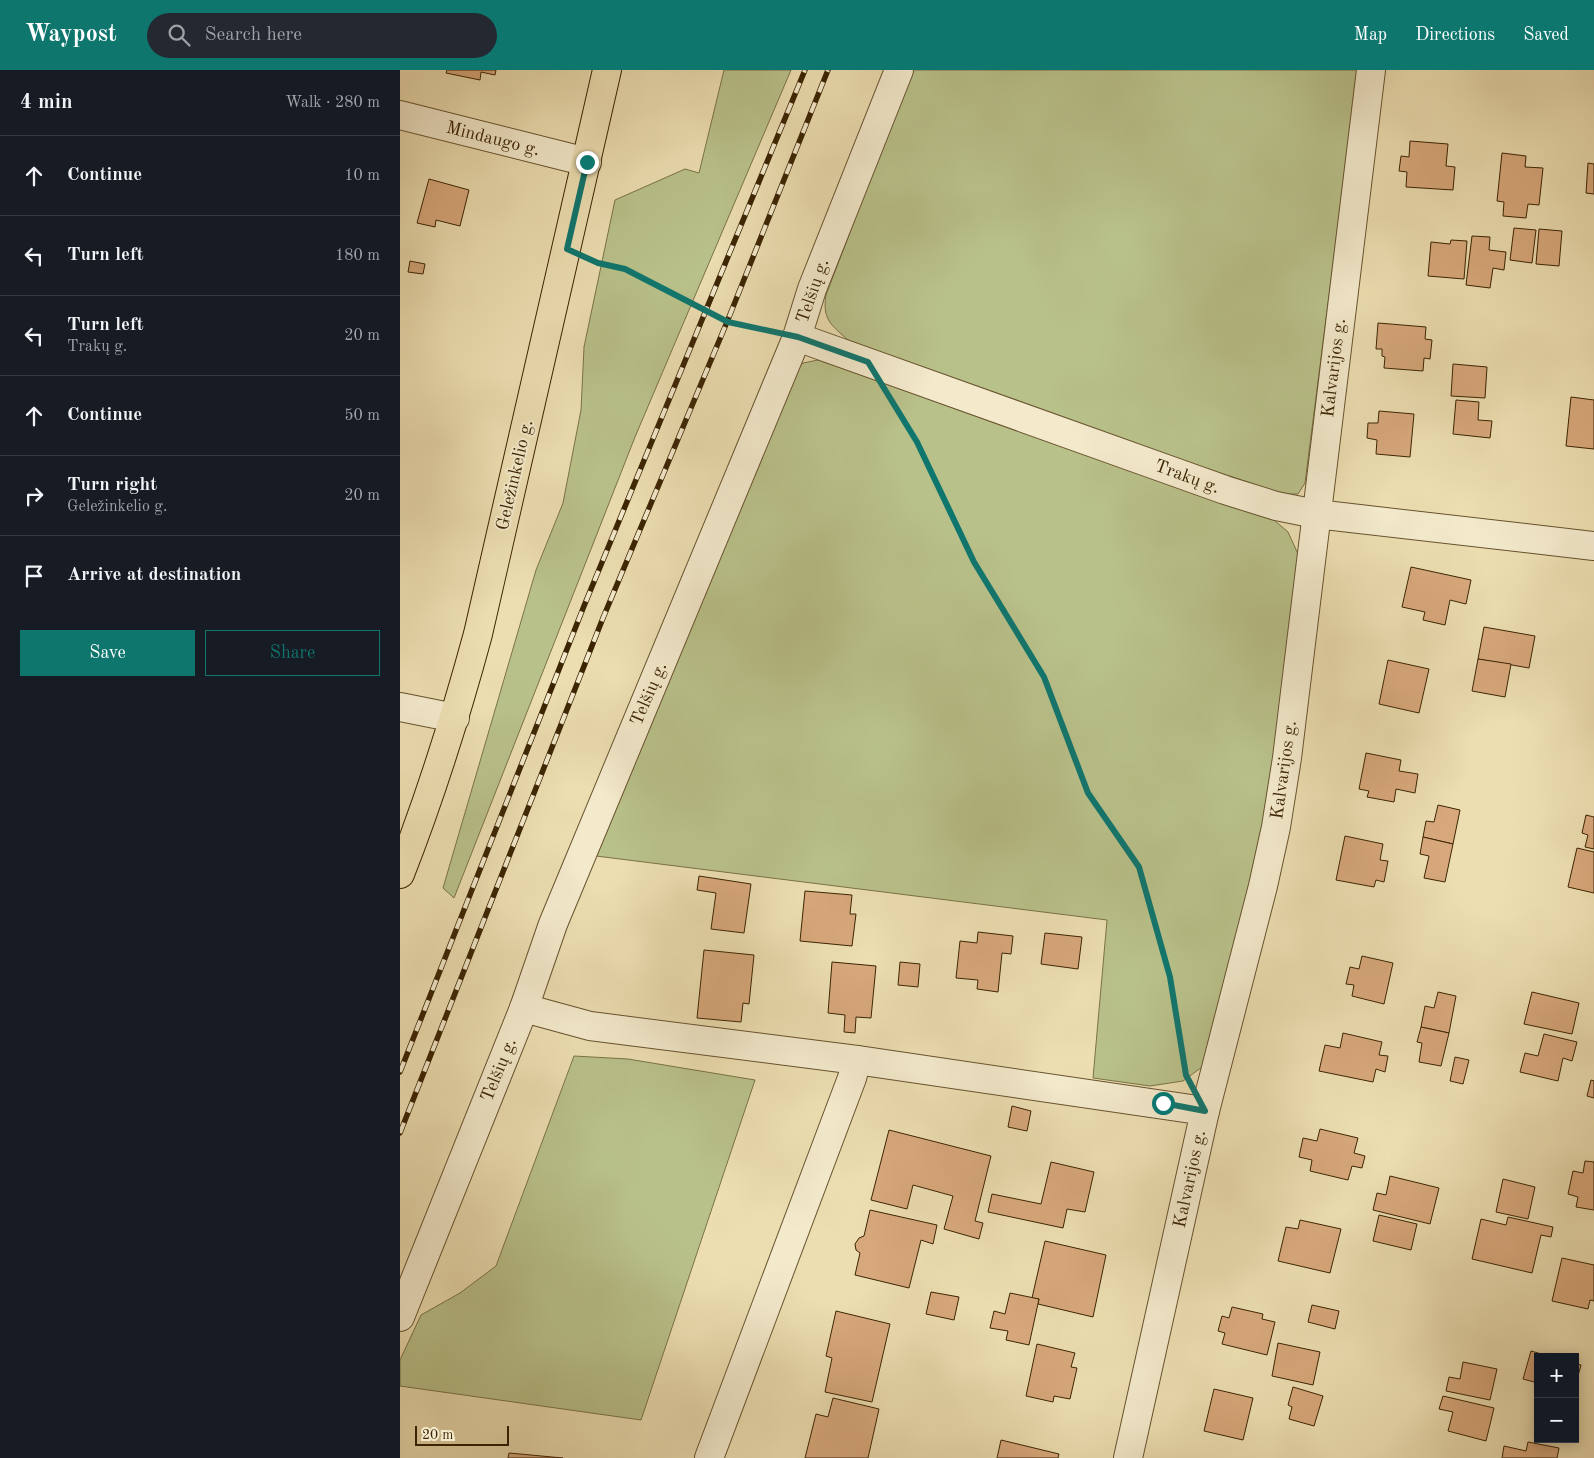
<!DOCTYPE html>
<html lang="en">
<head>
<meta charset="utf-8">
<style>
  body { margin:0; font-family:"Old Standard TT",serif; background:#242831; color:#f1f3f6 }
  .controls { position:absolute; right:15px; bottom:15px; display:grid; overflow:hidden; border-radius:0px; box-shadow:0 2px 12px #0003 }
  .controls button { width:45px; height:45px; display:grid; place-items:center; padding:0; border:0; border-bottom:1px solid #363941; background:#171b24; color:#f1f3f6; font:25px sans-serif }
  .scale { position:absolute; left:15px; bottom:12px; width:94px; box-sizing:border-box; padding-left:5px; border:2px solid #3c2403; border-top:0; font-size:14px; line-height:18px; white-space:nowrap; color:#3c2403; -webkit-text-stroke:4px #f3eacc; paint-order:stroke }
  .stop { position:absolute; width:15px; height:15px; margin:-11px; border:4px solid #0f766e; border-radius:50%; background:#fff }
  .stop.end { background:#0f766e; border-color:#fff; box-shadow:0 1px 5px #0008 }
  .list { margin:0; padding:0; list-style:none }
  h2 { display:flex; justify-content:space-between; align-items:center; height:65px; margin:0; padding:0 20px; font-size:21px }
  h2 small { font-size:16px; font-weight:400; color:#9ea1a6 }
  .list li { display:grid; grid-template-columns:32px 1fr auto; gap:15px; align-items:center; box-sizing:border-box; height:80px; padding:0 20px; border-top:1px solid #363941 }
  .list b { display:block; font-size:19px; white-space:nowrap }
  .list p { margin:0; font-size:16px; white-space:nowrap; color:#9ea1a6 }
  .list em { font-size:16px; font-style:normal; color:#9ea1a6 }
  .actions { display:flex; gap:10px; padding:15px 20px }
  .actions a { flex:1; padding:11px 0; border:1px solid #0f766e; border-radius:0px; text-align:center; font-size:18px; color:#0f766e }
  .actions .main { background:#0f766e; color:#fff }
  .icon { flex:none; width:28px; height:28px; fill:none; stroke:currentColor; stroke-width:2; stroke-linecap:round; stroke-linejoin:round }
  .map { position:relative; flex:none; width:1194px; height:1388px; overflow:hidden }
  header { display:flex; align-items:center; gap:30px; box-sizing:border-box; height:70px; padding:0 25px; background:#0f766e; color:#fff }
  header strong { font-size:24px }
  nav { display:flex; gap:28px; margin-inline-start:auto; font-size:18px }
  .search { width:350px; height:45px; background:#242831; display:flex; align-items:center; gap:12px; box-sizing:border-box; padding:0 18px; border-radius:28px; color:#9ea1a6; font-size:19px }
  main { display:flex }
  aside { flex:1; background:#171b24 }
  .map>svg:first-child { display:block }
</style>
</head>
<body>
<header>
<strong>Waypost</strong>
<div class="search"><svg class="icon" aria-label="search" viewBox="0 0 24 24"><circle cx="10" cy="10" r="6"/><path d="M15 15l6 6"/></svg>Search here</div>
<nav><a>Map</a><a>Directions</a><a>Saved</a></nav>
</header>
<main>
<aside>
<h2>4 min<small>Walk · 280 m</small></h2>
<ul class="list">
<li><svg class="icon" aria-label="ahead" viewBox="0 0 24 24"><path d="M12 20V5M6 11l6-6 6 6"/></svg><div><b>Continue</b></div><em>10 m</em></li>
<li><svg class="icon" aria-label="left" viewBox="0 0 24 24"><path d="M17 20v-9H6M10 6l-5 5 5 5"/></svg><div><b>Turn left</b></div><em>180 m</em></li>
<li><svg class="icon" aria-label="left" viewBox="0 0 24 24"><path d="M17 20v-9H6M10 6l-5 5 5 5"/></svg><div><b>Turn left</b><p>Trakų g.</p></div><em>20 m</em></li>
<li><svg class="icon" aria-label="ahead" viewBox="0 0 24 24"><path d="M12 20V5M6 11l6-6 6 6"/></svg><div><b>Continue</b></div><em>50 m</em></li>
<li><svg class="icon" aria-label="right" viewBox="0 0 24 24"><path d="M7 20v-9h11M14 6l5 5-5 5"/></svg><div><b>Turn right</b><p>Geležinkelio g.</p></div><em>20 m</em></li>
<li><svg class="icon" aria-label="arrive" viewBox="0 0 24 24"><path d="M6 21V4h12l-3 4 3 4H6"/></svg><div><b>Arrive at destination</b></div></li>
</ul>
<div class="actions"><a class="main">Save</a><a>Share</a></div>
</aside>
<div class="map">
<svg width="1194" height="1388" viewBox="0 0 1194 1388">
  <rect width="100%" height="100%" fill="#ecdeb1"/>
  <filter id="stains"><feTurbulence type="fractalNoise" baseFrequency=".004" numOctaves="4"/><feColorMatrix values="0 0 0 0 .2 0 0 0 0 .09 0 0 0 0 .02 0 0 0 .5 -.17"/></filter>
  <radialGradient id="worn" r=".72"><stop offset=".6" stop-color="#630" stop-opacity="0"/><stop offset="1" stop-color="#630" stop-opacity=".3"/></radialGradient>
  <g fill="#b9c18a" stroke="#7a7246">
    <path d="M324,0H391L235,367L54,828L43,818L136,500L163,433L181,340L184,277L215,130L285,99L299,103Z"/>
    <path d="M512,0H958L905,413L898,424H883L670,352L448,270C431,255 422,249 426,225Z"/>
    <path d="M418,290L874,450L888,462L898,484L867,748L802,997L783,1011L750,1016L693,1008L707,850L196,786L395,300L403,293Z"/>
    <path d="M174,986L228,989L355,1010L241,1350L0,1316V1290L21,1245L60,1223L96,1196Z"/>
  </g>
  <g fill="#d7a87b" stroke="#3c2403">
    <path d="M47,0H96L95,5L81,2L80,10L46,3Z"/>
    <path d="M1010,71L1048,74L1046,96L1055,97L1053,120L1006,117L1007,102L999,101L1001,86L1009,87Z"/>
    <path d="M1102,83L1126,86L1125,97L1143,98L1139,135L1128,134L1126,148L1103,146L1104,132L1097,131Z"/>
    <path d="M1188,93L1194,94V124L1186,123Z"/>
    <path d="M29,109L69,120L60,156L36,150L35,157L17,153Z"/>
    <path d="M1114,158L1136,160L1132,193L1110,190Z"/>
    <path d="M1139,159L1162,161L1159,196L1136,194Z"/>
    <path d="M1072,166L1090,167L1089,180L1106,182L1104,200L1093,198L1090,218L1066,215Z"/>
    <path d="M1051,170L1067,171L1064,209L1028,206L1031,172L1050,174Z"/>
    <path d="M10,191L25,194L23,204L8,202Z"/>
    <path d="M978,253L1026,257L1025,269L1032,270L1030,289L1024,288L1023,301L984,298L985,287L982,286V279H976Z"/>
    <path d="M1053,294L1087,297L1085,328L1051,326Z"/>
    <path d="M1171,327L1194,330V379L1166,376Z"/>
    <path d="M1056,330L1079,332L1078,350L1092,351L1090,368L1053,364Z"/>
    <path d="M979,341L1014,344L1010,387L976,384L977,370L967,368L968,353H978Z"/>
    <path d="M1011,497L1071,510L1066,534L1050,530L1045,555L1023,550L1025,542L1002,537Z"/>
    <path d="M1084,557L1135,566L1129,598L1078,589Z"/>
    <path d="M1078,589L1111,594L1105,627L1072,621Z"/>
    <path d="M988,590L1029,599L1019,643L979,634Z"/>
    <path d="M966,683L1001,690L999,701L1018,704L1015,723L996,719L994,732L967,727L969,721L959,719Z"/>
    <path d="M1038,735L1060,740L1053,774L1023,767L1026,751L1034,752Z"/>
    <path d="M1186,745L1194,747V779L1185,777L1188,765L1182,763Z"/>
    <path d="M945,766L983,774L980,790L988,791L984,812L976,810L974,817L936,810Z"/>
    <path d="M1023,767L1053,774L1045,812L1024,808L1029,786L1020,784Z"/>
    <path d="M1177,778L1194,782V823L1168,817Z"/>
    <path d="M299,806L351,814L344,863L311,859L316,823L297,820Z"/>
    <path d="M405,821L452,825L450,844H456L452,876L400,871Z"/>
    <path d="M578,862L613,866L611,884L602,883L598,922L577,919L578,910L556,908L560,871L577,873Z"/>
    <path d="M645,863L682,867L678,899L641,894Z"/>
    <path d="M304,880L354,885L349,934L343,933L341,952L297,948Z"/>
    <path d="M962,886L993,893L984,934L952,926L954,915L946,914L950,897L959,899Z"/>
    <path d="M432,892L476,896L471,948L456,947L455,963L444,962L445,945L428,943Z"/>
    <path d="M500,892L520,894L518,917L498,915Z"/>
    <path d="M1038,922L1056,926L1049,963L1021,957L1025,936L1034,938Z"/>
    <path d="M1132,922L1179,933L1172,964L1124,954Z"/>
    <path d="M1021,957L1049,963L1041,996L1019,992L1022,973L1017,972Z"/>
    <path d="M943,963L982,972L979,985L988,986L985,1002L976,999L973,1012L919,1001L925,975L940,978Z"/>
    <path d="M1144,964L1177,972L1172,991L1163,988L1158,1011L1120,1002L1125,983L1138,986Z"/>
    <path d="M1055,987L1069,990L1063,1014L1050,1011Z"/>
    <path d="M1191,1010L1194,1011V1028L1187,1026Z"/>
    <path d="M612,1036L631,1041L627,1061L608,1057Z"/>
    <path d="M920,1059L958,1068L954,1083L965,1086L962,1098L952,1096L948,1110L910,1101L912,1090L899,1087L903,1068L917,1071Z"/>
    <path d="M489,1060L591,1086L575,1151L583,1153L579,1169L544,1159L553,1126L513,1115L507,1139L471,1130Z"/>
    <path d="M1185,1091L1194,1092V1140L1176,1137L1178,1127L1168,1124L1173,1101L1183,1103Z"/>
    <path d="M651,1092L694,1102L685,1142L667,1139L663,1158L588,1142L592,1124L641,1134Z"/>
    <path d="M990,1106L1039,1118L1030,1154L973,1140L977,1123L986,1125Z"/>
    <path d="M1103,1109L1135,1117L1128,1149L1096,1142Z"/>
    <path d="M470,1140L537,1155L533,1174L521,1170L509,1218L455,1205L460,1183L456,1180L455,1174L459,1168L464,1166Z"/>
    <path d="M979,1145L1017,1154L1011,1180L973,1171Z"/>
    <path d="M1108,1147L1153,1157L1151,1167L1141,1165L1132,1203L1072,1189L1081,1149L1106,1155Z"/>
    <path d="M900,1150L941,1159L930,1203L878,1191L886,1157L898,1159Z"/>
    <path d="M645,1171L706,1185L693,1247L638,1234L639,1229L632,1228Z"/>
    <path d="M1162,1188L1194,1195V1231L1190,1230L1188,1239L1152,1231Z"/>
    <path d="M531,1222L559,1227L554,1250L526,1244Z"/>
    <path d="M610,1223L639,1229L629,1275L606,1270L608,1261L590,1258L594,1241L605,1244Z"/>
    <path d="M912,1235L939,1241L935,1259L908,1252Z"/>
    <path d="M832,1237L863,1244L862,1249L875,1252L867,1285L822,1274L825,1263L818,1261L822,1246L829,1248Z"/>
    <path d="M436,1241L490,1254L472,1332L425,1322L432,1288L426,1286Z"/>
    <path d="M878,1273L920,1282L913,1315L872,1306Z"/>
    <path d="M637,1274L675,1283L671,1297L677,1298L670,1329L654,1326L653,1332L626,1326Z"/>
    <path d="M1131,1281L1152,1287H1138V1313L1123,1309Z"/>
    <path d="M1063,1292L1097,1299L1090,1330L1046,1321L1049,1307L1060,1309Z"/>
    <path d="M1175,1293L1181,1295L1175,1317Z"/>
    <path d="M893,1317L923,1326L914,1356L889,1349L892,1337L888,1335Z"/>
    <path d="M814,1319L853,1328L843,1370L804,1361Z"/>
    <path d="M1043,1326L1094,1338L1086,1371L1048,1361L1053,1342L1039,1339Z"/>
    <path d="M433,1328L479,1339L468,1388H405L416,1344L428,1347Z"/>
    <path d="M601,1370L659,1384L658,1388H597Z"/>
    <path d="M1128,1372L1159,1378L1157,1388H1102L1104,1376L1126,1381Z"/>
    <path d="M109,1383L163,1388H108Z"/>
  </g>
  <g fill="none" stroke-linecap="round" stroke-linejoin="round">
    <defs>
      <g id="street">
        <path d="M0,45L187,92"/>
        <path d="M397,267L825,420L876,436L916,444L1194,476"/>
        <path d="M0,637L55,648"/>
        <path d="M124,938L190,956L457,990L805,1041"/>
        <path d="M0,1247L124,938L153,854L397,267L412,219L499,0"/>
        <path d="M309,1388L452,1008L457,990"/>
        <path d="M728,1388L805,1041L863,816L876,757L887,688L971,0"/>
      </g>
      <path id="primary" d="M0,804C31,725 56,645 78,564L207,0"/>
    </defs>
    <use href="#street" stroke="#68522e" stroke-width="30"/>
    <use href="#primary" stroke="#3c2403" stroke-width="30"/>
    <g stroke="#3c2403" stroke-width="3" stroke-dasharray="4 2.5" stroke-linecap="butt">
      <path d="M194,192L225,199L327,252L368,260"/>
      <path d="M493,333L517,372L574,492L645,607L688,723L739,797L770,907L785,996"/>
    </g>
    <use href="#street" stroke="#f3eacc" stroke-width="28"/>
    <use href="#primary" stroke="#ecdeb1" stroke-width="28"/>
    <defs>
      <g id="rail">
        <path d="M0,1002L184,536L405,0"/>
        <path d="M0,1063L203,548L327,252L428,0"/>
      </g>
    </defs>
    <use href="#rail" stroke="#3c2403" stroke-width="5.5"/>
    <use href="#rail" stroke="#f3eacc" stroke-width="4" stroke-dasharray="11" stroke-linecap="butt"/>
  </g>
  <g fill="none" stroke-linecap="round" stroke-linejoin="round">
    <path stroke="#0f766e" stroke-width="6" d="M187,92L167,179L198,193L225,199L328,252L398,267L468,292L517,372L574,492L644,607L688,723L739,797L770,907L786,1005L805,1041L763,1033"/>
  </g>
  <g text-anchor="middle" dominant-baseline="central" stroke-width="4" stroke-linejoin="round" paint-order="stroke">
    <g font-size="18" fill="#3c2403" stroke="#f3eacc">
      <text transform="translate(93 69) rotate(14)">Mindaugo g.</text>
      <text transform="translate(413 221) rotate(-71)">Telšių g.</text>
      <text transform="translate(934 298) rotate(-83)">Kalvarijos g.</text>
      <text transform="translate(115 405) rotate(-77)">Geležinkelio g.</text>
      <text transform="translate(787 407) rotate(20)">Trakų g.</text>
      <text transform="translate(249 624) rotate(-67)">Telšių g.</text>
      <text transform="translate(884 700) rotate(-82)">Kalvarijos g.</text>
      <text transform="translate(99 1000) rotate(-68)">Telšių g.</text>
      <text transform="translate(790 1109) rotate(-78)">Kalvarijos g.</text>
    </g>
  </g>
  <rect width="100%" height="100%" filter="url(#stains)"/>
  <rect width="100%" height="100%" fill="url(#worn)"/>
</svg>
<div class="controls">
<button>+</button>
<button>−</button>
</div>
<div class="scale">20 m</div>
<div class="stop" style="left:763px;top:1033px"></div>
<div class="stop end" style="left:187px;top:92px"></div>
</div>
</main>
</body>
</html>
